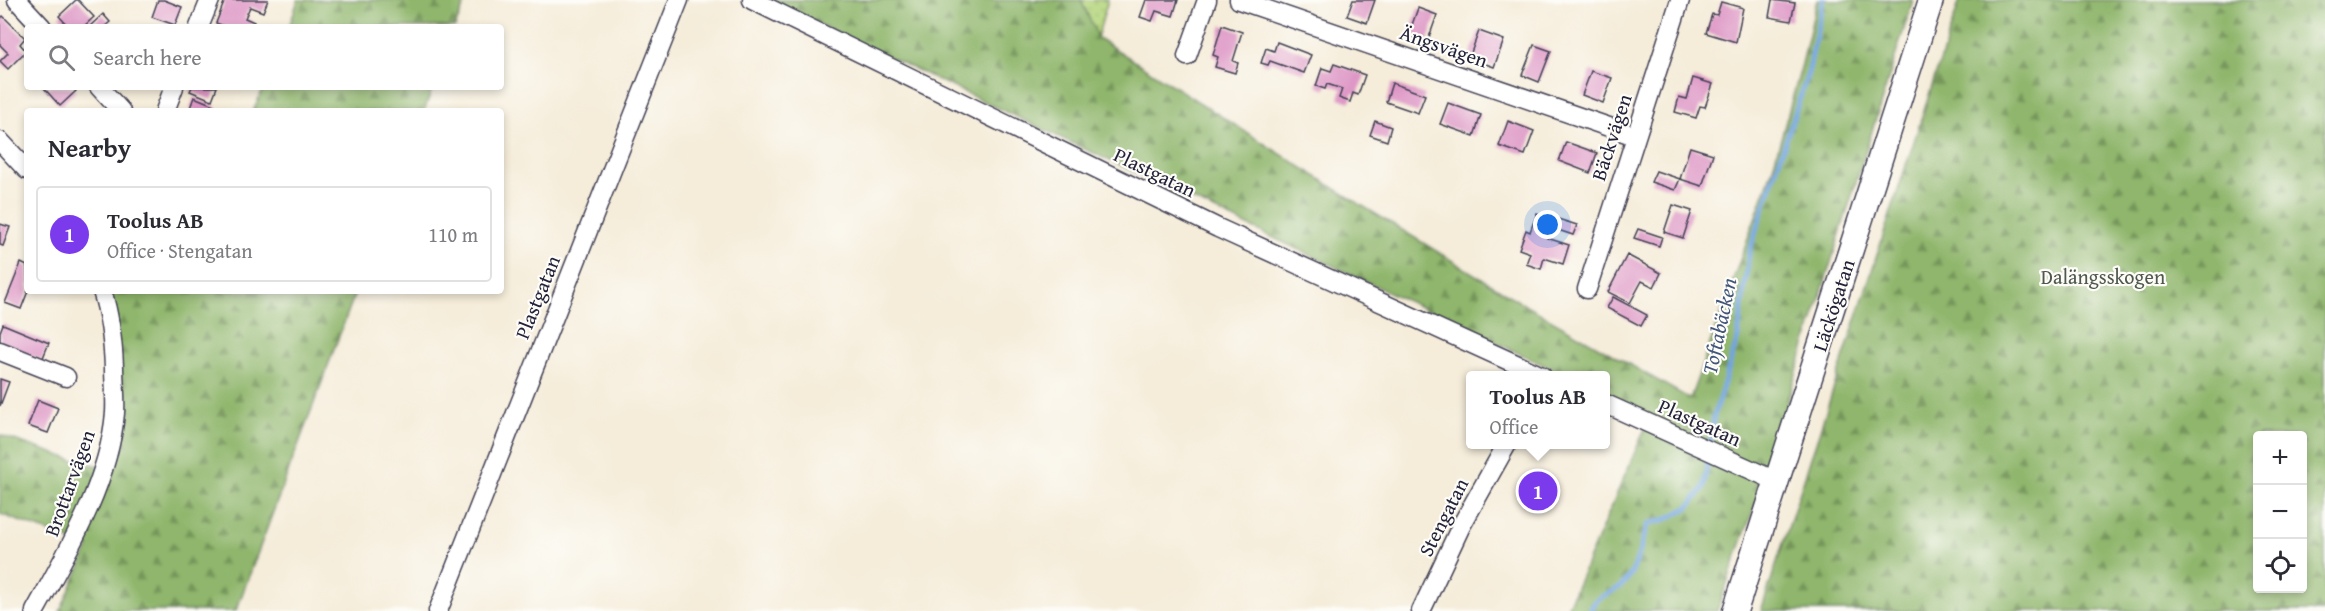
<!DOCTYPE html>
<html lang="en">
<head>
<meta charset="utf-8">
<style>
  body { margin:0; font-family:"Gentium Book Plus",serif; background:#f7f7f7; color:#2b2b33 }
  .controls { position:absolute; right:18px; bottom:18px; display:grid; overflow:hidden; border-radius:6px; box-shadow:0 3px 9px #0003 }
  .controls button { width:54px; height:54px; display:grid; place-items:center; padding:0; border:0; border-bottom:2px solid #e1e1e2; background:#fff; color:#2b2b33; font:30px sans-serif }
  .you { position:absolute; left:1548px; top:225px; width:21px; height:21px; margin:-15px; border:4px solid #fff; border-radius:50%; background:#1a73e8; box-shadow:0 0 0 9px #1a73e833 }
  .badge { display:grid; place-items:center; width:39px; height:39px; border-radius:50%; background:#7c3aed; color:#fff; font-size:20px; font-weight:700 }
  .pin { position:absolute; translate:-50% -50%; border:3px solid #fff; box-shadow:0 2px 6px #0006 }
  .popup { position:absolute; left:1466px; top:371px; width:144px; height:78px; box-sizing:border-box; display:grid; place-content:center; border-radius:6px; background:#fff; filter:drop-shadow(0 2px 4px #0005); font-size:20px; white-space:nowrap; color:#7c7c81 }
  .popup b { font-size:22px; color:#2b2b33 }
  .popup::after { content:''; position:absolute; left:50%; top:100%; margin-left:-12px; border:12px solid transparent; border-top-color:#fff }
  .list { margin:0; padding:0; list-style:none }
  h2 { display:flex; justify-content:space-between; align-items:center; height:78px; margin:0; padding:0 24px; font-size:26px }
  h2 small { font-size:20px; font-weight:400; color:#7c7c81 }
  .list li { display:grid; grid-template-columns:39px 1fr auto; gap:18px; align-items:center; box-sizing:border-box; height:96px; margin:0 12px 12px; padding:0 12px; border:2px solid #e1e1e2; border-radius:6px }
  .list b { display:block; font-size:22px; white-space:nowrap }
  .list p { margin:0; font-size:20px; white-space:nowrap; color:#7c7c81 }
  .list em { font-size:20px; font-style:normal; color:#7c7c81 }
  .icon { flex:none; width:33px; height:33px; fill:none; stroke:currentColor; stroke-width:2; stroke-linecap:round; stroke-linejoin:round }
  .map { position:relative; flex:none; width:2325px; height:611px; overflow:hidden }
  .search { position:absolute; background:#fff; box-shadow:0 3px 9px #0003; left:24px; top:24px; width:480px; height:66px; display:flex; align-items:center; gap:15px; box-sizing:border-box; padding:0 21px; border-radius:6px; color:#7c7c81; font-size:22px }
  .panel { position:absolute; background:#fff; box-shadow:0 3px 9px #0003; left:24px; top:108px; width:480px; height:186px; border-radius:6px }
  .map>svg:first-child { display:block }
</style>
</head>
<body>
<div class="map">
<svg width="2325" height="611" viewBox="0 0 2325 611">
  <defs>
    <pattern id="grass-dots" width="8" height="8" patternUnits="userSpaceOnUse" patternTransform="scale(1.5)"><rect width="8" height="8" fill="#b4d57c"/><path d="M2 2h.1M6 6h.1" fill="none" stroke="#9ab76c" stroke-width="1.8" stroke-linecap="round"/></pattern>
    <pattern id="forest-firs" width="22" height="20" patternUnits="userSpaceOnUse" patternTransform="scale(1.5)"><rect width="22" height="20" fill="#8fb66c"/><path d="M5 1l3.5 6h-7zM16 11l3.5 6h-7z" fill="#74945a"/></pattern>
  </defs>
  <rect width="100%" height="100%" fill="#fdfcf7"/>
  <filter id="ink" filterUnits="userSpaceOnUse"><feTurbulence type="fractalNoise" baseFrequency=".0167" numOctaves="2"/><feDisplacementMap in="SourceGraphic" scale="12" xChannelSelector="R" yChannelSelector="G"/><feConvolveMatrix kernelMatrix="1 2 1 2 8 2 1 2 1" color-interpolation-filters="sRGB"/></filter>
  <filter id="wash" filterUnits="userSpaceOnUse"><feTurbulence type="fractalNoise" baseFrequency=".008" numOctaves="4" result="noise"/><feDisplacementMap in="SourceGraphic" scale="24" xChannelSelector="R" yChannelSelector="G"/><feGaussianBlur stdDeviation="1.35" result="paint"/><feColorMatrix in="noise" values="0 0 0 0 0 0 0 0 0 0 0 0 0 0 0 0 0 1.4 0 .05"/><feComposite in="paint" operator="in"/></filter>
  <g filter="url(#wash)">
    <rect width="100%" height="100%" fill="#f5ecd9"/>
    <path fill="url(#grass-dots)" stroke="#6b7c5c" stroke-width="1.5" d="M1081,0H1108L1097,38V37Z"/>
    <g fill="url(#forest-firs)" stroke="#586c54" stroke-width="1.5" fill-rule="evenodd">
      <path d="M298,0H466L455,27H289Z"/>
      <path d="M768,0H1081L1098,38L1361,205L1515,299L1690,399L1771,174L1802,64L1817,0H1913L1757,499L1717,611H1566L1650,417L1606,395V376L1565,375Z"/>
      <path d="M1960,0H2325V611H1761ZM2258,436H2302V588H2258Z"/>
      <path d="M264,87H433L424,111H253Z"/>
      <path d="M108,291H356L236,611H60L89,547L0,514V435L76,461L110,468Z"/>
    </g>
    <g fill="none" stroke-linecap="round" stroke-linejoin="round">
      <path stroke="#72a5de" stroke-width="5" d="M1589,611C1601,590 1609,597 1622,585C1638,570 1640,544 1648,524L1664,520L1689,507L1704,487L1714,415L1738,337L1749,253L1809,70L1823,0"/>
    </g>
    <g id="blocks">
      <g fill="#de97c6">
        <path d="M76,0H78L94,17L83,27H69L59,16Z"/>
        <path d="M158,0H164L182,7L175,25L152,17Z"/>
        <path d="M225,0H268L263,12L250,7L245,18L254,22L252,27H227L216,23Z"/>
        <path d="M1146,0H1178L1173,16L1156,11L1152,21L1140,17Z"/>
        <path d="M1353,0H1375L1367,23L1347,16Z"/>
        <path d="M1772,0L1795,3L1791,21L1769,17Z"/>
        <path d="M1721,2L1743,8L1736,42L1706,33L1712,14L1717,15Z"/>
        <path d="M1418,8L1437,15L1427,43L1408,36Z"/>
        <path d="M103,14L110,22L104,27H89Z"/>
        <path d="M3,16L25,38L20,44L26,51L8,69L0,61L8,53L0,45V19Z"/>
        <path d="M1222,25L1242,32L1233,61L1238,63L1235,73L1215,67L1218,57L1213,55Z"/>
        <path d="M1479,31L1504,40L1494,67L1469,58Z"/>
        <path d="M1277,42L1311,55L1304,73L1270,61L1268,65L1261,63L1266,48L1274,51Z"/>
        <path d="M1534,45L1551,51L1539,82L1522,75Z"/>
        <path d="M1334,64L1365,75L1358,95L1353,93L1350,102L1339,98L1342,89L1327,84L1325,89L1316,86L1322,68L1331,71Z"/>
        <path d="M1591,71L1612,78L1603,103L1582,95Z"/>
        <path d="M1693,78L1713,84L1705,107L1700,106L1696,118L1675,112L1679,97L1687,99Z"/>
        <path d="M1392,83L1425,95L1418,113L1386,102Z"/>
        <path d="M43,87H72L76,91L60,106Z"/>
        <path d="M192,87H217L212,100L190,91Z"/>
        <path d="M194,97L216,106L214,111H196L190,108Z"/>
        <path d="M1448,103L1481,115L1474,136L1440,124Z"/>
        <path d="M1375,121L1391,127L1387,141L1370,135Z"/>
        <path d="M1508,121L1534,131L1525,155L1499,146Z"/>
        <path d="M1566,142L1597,153L1590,173L1559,161Z"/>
        <path d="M1690,147L1713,154L1702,186L1680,179Z"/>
        <path d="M1656,171L1680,179L1675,190L1651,182Z"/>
        <path d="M1673,205L1692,211L1683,238L1664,232Z"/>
        <path d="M1537,213L1554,219L1547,238L1569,245L1563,264L1544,258L1541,269L1526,264L1530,253L1519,249L1526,230L1530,232Z"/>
        <path d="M1558,219L1577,225L1573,235L1555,229Z"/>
        <path d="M0,224L10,227L3,246L0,245Z"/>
        <path d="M1638,229L1662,237L1659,246L1634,238Z"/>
        <path d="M1627,255L1661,273L1654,287L1642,281L1630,303L1608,292Z"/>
        <path d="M21,263L27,266L28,291L21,309L5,303Z"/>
        <path d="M1613,297L1647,315L1641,326L1607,308Z"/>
        <path d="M3,324L49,343L42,360L0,343V332Z"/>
        <path d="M0,379L9,382L0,406Z"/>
        <path d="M38,400L58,408L48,433L28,426Z"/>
      </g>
    </g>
  </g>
  <g filter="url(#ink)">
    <use href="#blocks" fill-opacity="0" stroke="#424053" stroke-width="1.5"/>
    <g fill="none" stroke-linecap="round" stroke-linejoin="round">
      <defs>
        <g id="minor">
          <path d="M17,0L42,27"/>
          <path d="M752,0L1218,228L1542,376"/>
          <path d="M1239,0L1635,136"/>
          <path d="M199,27L210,0"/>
          <path d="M1187,56L1207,0"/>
          <path d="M99,87L121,111"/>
          <path d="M165,111L174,87"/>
          <path d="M0,141L27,170"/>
          <path d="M1587,289L1680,0"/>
          <path d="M0,351L66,377"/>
          <path d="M1606,404L1776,481"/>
          <path d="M35,611C68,551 109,482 115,413C116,398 114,382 114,367C113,342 110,316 102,291"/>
          <path d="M438,611L679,0"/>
          <path d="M1421,611L1461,526L1507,444"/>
        </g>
        <path id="major" d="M1735,611L1931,0"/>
      </defs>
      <use href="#minor" stroke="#424053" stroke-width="21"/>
      <use href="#major" stroke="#424053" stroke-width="27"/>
      <use href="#minor" stroke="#fff" stroke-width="18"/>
      <use href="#major" stroke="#fff" stroke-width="24"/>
    </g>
  </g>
  <g text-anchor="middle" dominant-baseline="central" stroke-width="4.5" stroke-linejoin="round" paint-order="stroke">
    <g font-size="20" fill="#22223b" stroke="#fdfcf7">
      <text transform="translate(1444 46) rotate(19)">Ängsvägen</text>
      <text transform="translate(1611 137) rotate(-72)">Bäckvägen</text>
      <text transform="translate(1155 172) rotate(26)">Plastgatan</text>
      <text transform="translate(537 297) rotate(-68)">Plastgatan</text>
      <text transform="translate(1833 305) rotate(-72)">Läckögatan</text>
      <text transform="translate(1700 422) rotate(24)">Plastgatan</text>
      <text transform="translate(69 483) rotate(-70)">Brottarvägen</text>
      <text transform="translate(1443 517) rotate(-63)">Stengatan</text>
    </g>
    <g font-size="20" fill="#4e584e" stroke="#fdfcf7">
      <text x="2103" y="276">Dalängsskogen</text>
    </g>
    <g font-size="21" font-style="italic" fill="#42567c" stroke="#fdfcf7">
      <text transform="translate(1719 326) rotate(-78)">Toftabäcken</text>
    </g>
  </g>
</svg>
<div class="controls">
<button>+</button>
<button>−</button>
<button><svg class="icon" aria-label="locate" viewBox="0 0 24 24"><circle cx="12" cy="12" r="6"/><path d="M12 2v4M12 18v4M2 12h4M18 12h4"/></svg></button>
</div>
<div class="you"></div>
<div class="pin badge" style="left:1538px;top:491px">1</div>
<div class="popup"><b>Toolus AB</b>Office</div>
<div class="search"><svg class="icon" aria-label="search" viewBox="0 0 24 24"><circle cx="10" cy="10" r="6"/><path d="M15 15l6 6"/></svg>Search here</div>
<section class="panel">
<h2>Nearby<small></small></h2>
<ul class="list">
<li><span class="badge">1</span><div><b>Toolus AB</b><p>Office · Stengatan</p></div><em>110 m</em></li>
</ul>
</section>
</div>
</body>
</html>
